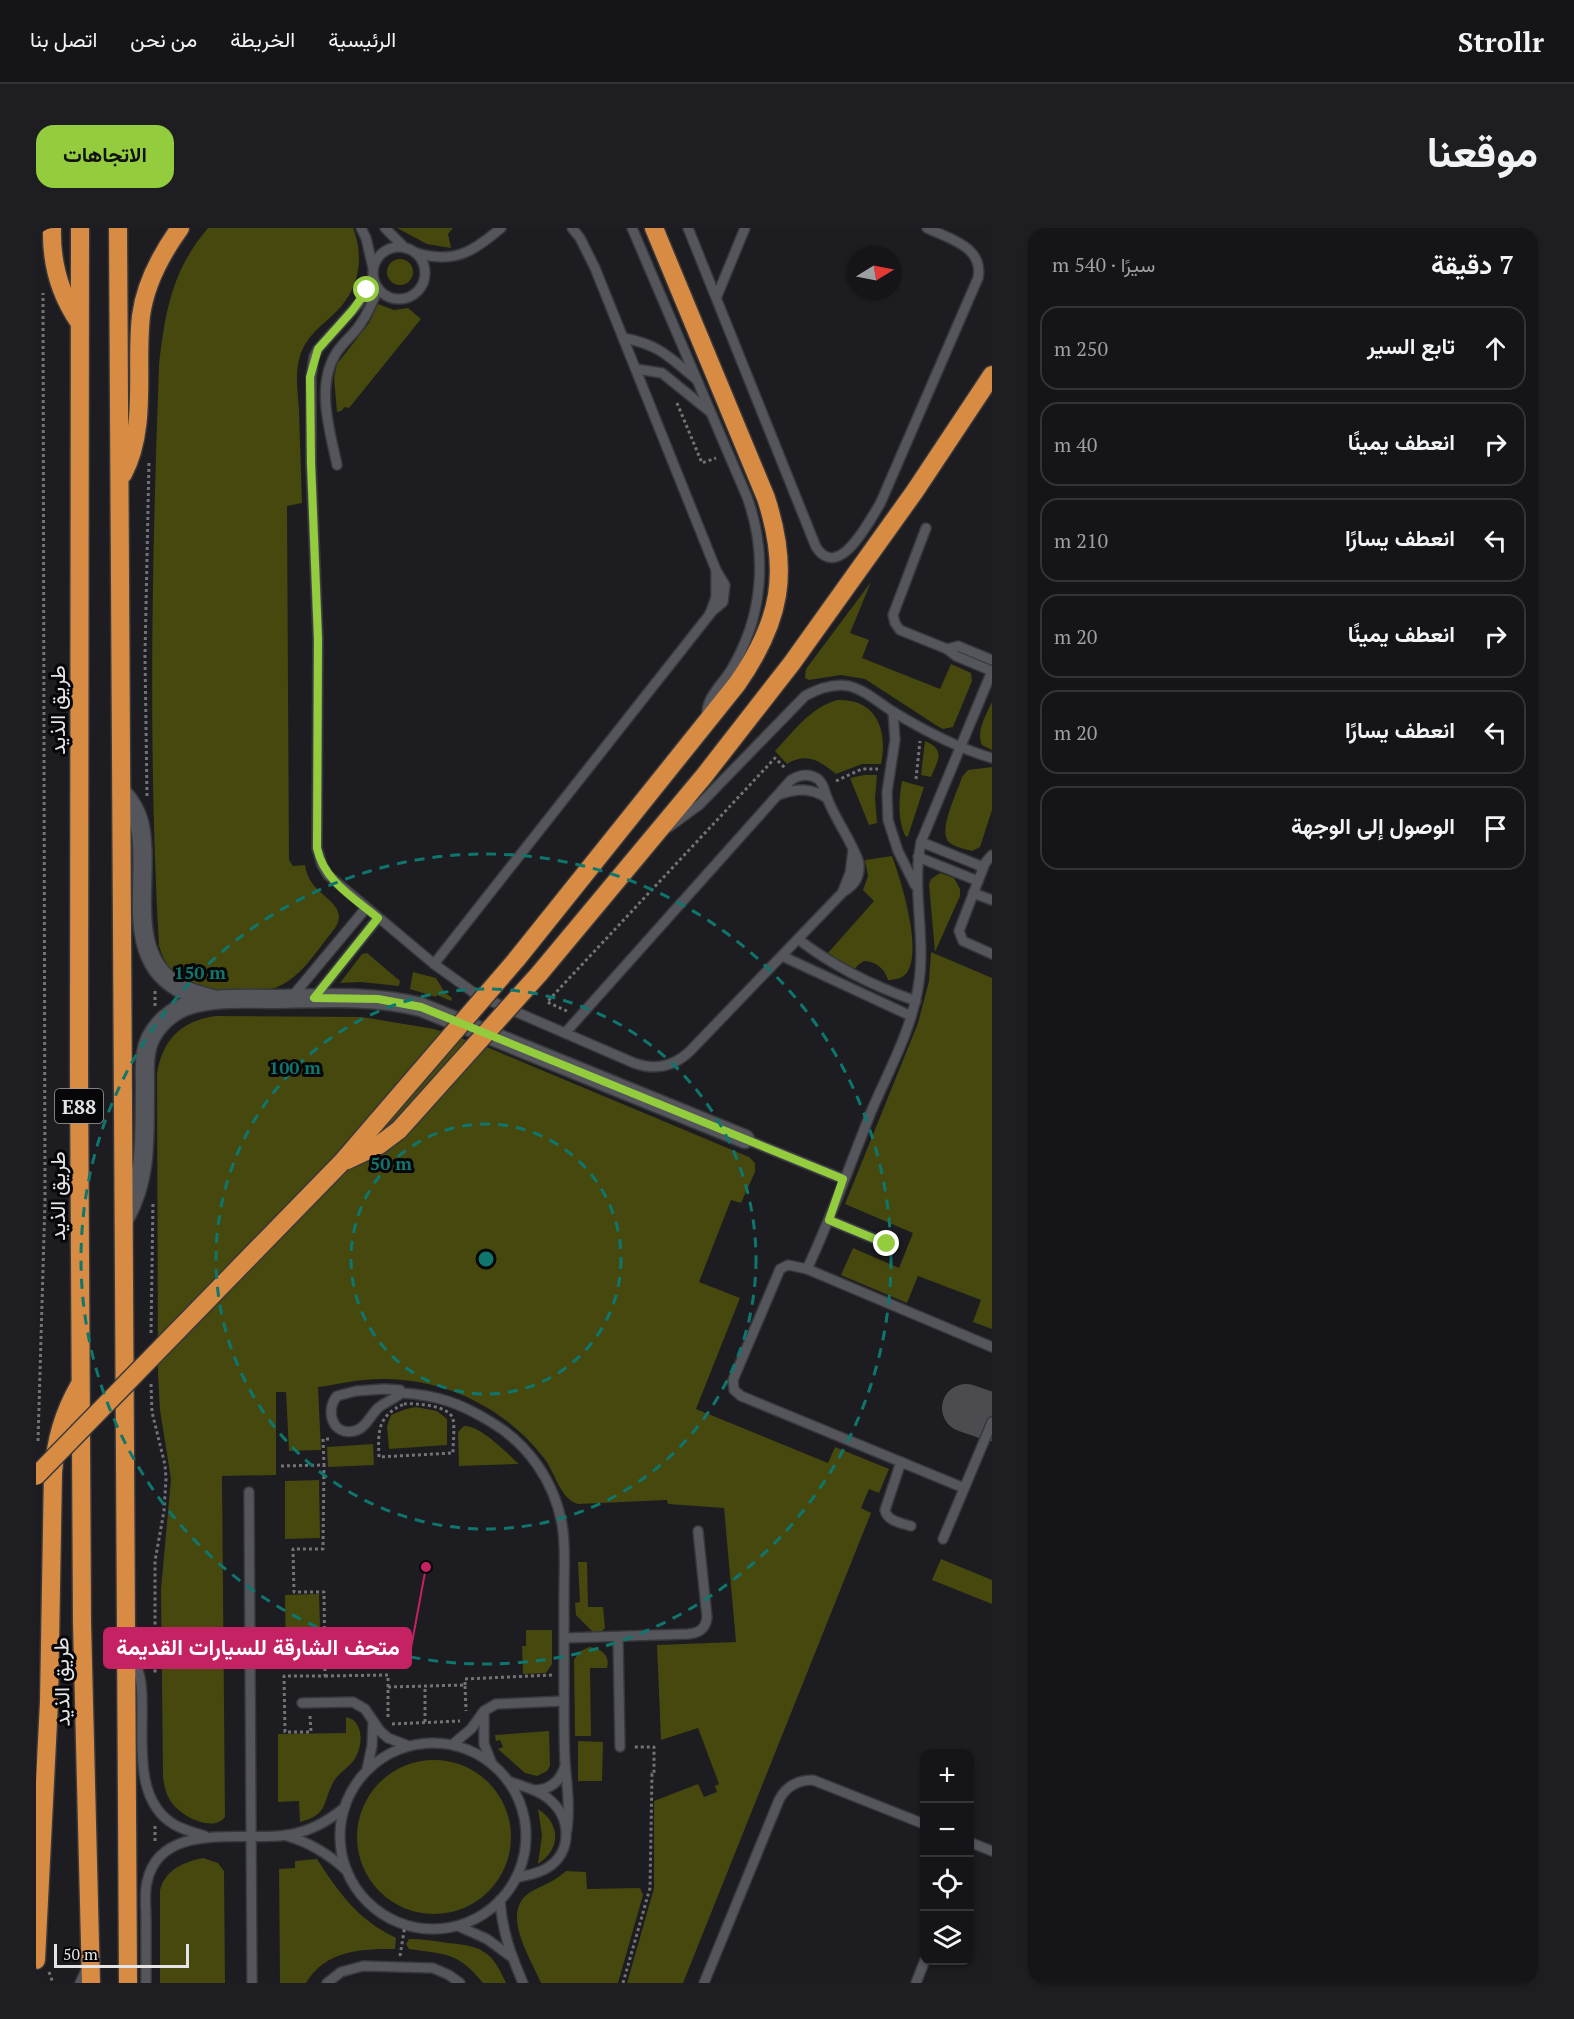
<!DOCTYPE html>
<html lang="ar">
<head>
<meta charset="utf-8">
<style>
  body { margin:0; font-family:"PT Serif",Vazirmatn,serif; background:#1e1e22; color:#f1f3f6; direction:rtl }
  .controls { position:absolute; right:18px; bottom:18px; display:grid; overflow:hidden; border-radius:12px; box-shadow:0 2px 4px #0004 }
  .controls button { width:54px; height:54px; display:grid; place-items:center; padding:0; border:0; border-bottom:2px solid #343438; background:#151519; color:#f1f3f6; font:30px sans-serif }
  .compass { position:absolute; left:812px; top:18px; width:54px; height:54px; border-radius:50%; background:#151519; box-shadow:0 2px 4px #0004; rotate:80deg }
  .scale { position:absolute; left:18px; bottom:15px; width:135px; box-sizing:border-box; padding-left:6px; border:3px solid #e4e4e7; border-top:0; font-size:16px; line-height:21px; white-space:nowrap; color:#e4e4e7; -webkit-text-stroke:4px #070709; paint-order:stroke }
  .stop { position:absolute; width:18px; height:18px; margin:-14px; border:4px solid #93cd3e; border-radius:50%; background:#fff }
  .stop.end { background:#93cd3e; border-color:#fff; box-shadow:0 2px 6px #0008 }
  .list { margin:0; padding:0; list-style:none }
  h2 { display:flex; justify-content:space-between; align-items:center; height:78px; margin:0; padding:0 24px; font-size:26px }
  h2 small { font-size:20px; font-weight:400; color:#9d9fa2 }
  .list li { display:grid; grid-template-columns:39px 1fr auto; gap:18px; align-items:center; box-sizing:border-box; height:84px; margin:0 12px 12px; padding:0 12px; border:2px solid #343438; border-radius:18px }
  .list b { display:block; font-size:22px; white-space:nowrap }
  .list em { font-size:20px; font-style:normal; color:#9d9fa2 }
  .icon { flex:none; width:33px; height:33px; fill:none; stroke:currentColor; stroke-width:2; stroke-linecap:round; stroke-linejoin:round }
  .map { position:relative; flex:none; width:956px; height:1755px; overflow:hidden; direction:ltr; border-radius:18px }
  header { display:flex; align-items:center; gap:36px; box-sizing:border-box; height:84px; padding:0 30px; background:#151519; border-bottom:2px solid #343438 }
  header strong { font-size:28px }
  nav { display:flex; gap:33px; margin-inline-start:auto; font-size:21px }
  .intro { display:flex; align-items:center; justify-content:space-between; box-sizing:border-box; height:144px; padding:0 36px }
  h1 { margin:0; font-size:42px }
  .button { padding:15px 27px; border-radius:18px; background:#93cd3e; color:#111; font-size:21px; font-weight:700 }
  main { display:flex; gap:36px; padding:0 36px }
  aside { flex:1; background:#151519; border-radius:18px; box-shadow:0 2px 4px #0004 }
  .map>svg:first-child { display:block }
</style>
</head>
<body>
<header>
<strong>Strollr</strong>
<nav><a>الرئيسية</a><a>الخريطة</a><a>من نحن</a><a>اتصل بنا</a></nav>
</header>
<div class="intro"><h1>موقعنا</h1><a class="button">الاتجاهات</a></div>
<main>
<aside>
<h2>7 دقيقة<small>سيرًا · 540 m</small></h2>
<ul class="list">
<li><svg class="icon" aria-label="ahead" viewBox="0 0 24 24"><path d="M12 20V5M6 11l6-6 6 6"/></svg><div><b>تابع السير</b></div><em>250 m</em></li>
<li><svg class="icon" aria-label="right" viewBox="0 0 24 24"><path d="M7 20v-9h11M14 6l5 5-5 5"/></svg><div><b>انعطف يمينًا</b></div><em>40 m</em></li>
<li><svg class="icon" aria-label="left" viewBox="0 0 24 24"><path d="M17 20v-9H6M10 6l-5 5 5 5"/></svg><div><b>انعطف يسارًا</b></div><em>210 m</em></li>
<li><svg class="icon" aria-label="right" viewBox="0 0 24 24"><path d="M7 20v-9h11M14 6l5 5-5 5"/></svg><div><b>انعطف يمينًا</b></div><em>20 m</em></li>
<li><svg class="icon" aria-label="left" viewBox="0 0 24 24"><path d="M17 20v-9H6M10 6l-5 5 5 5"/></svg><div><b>انعطف يسارًا</b></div><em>20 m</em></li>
<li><svg class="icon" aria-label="arrive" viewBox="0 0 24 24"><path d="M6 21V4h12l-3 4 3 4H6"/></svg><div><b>الوصول إلى الوجهة</b></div></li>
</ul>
</aside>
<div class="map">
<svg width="956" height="1755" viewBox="0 0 956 1755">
  <rect width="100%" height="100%" fill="#1c1c21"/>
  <g fill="#46480d">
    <path d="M172,0H317C329,30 323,62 299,85C284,99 268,110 263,132C259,147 262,166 263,182C264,213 265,244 266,275L251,278L253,632L257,638L269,637C270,644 272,649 276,655C286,669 313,680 299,700C281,722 263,754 235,761C190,761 139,772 123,718C112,525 116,330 123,137C129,84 136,42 172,0Z"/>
    <path d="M361,0H417L412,6L415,20L391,16Z"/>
    <circle cx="364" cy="44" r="13"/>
    <path d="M342,76L358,82L372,80L385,91L313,180L309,179L305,183L301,184L298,150L301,136L333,95Z"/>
    <path d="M835,354L814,405L833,412L826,430L904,461L915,436L935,445L936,453L917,499L907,501L903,499L829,451L805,447L773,452L769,450L770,441Z"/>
    <path d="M801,472C841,470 852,503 845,536H826L800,546C784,533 771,524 751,536L739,523C758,503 774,480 801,472Z"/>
    <path d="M956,474V522L946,517C940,503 950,487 956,474Z"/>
    <path d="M889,513C910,522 902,532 895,549L885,547Z"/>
    <path d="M956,539V582L944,619L936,623C929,621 919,619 914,615C900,605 922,563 926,549L932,542Z"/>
    <path d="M828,547H841L839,570L841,595L833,597L814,550Z"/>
    <path d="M866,553L888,559L872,608L870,609C861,593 863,571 866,553Z"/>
    <path d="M856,628C865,652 886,720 872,743C868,750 860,752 852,752C848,740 841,734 828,733L822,737L818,742L792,725L838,673L827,662L832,648L829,632Z"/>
    <path d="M904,645L918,650L924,661V668L899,724L893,656L895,651Z"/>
    <path d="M895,724L956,750V1101L937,1094L945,1072L882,1048L871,1075L805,1047L817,1020L863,1040L877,1005L809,976L882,795L893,753Z"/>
    <path d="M331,725L364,753L363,758L325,754L304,755L326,726Z"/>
    <path d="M377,744L400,750L409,765L416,770L415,773L401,767L400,769L374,761Z"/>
    <path d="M180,788L326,789L398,801L453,820L713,929L719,935V944L705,975L695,972L663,1054L704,1070L660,1181L792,1235L799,1219L853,1241L843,1265L833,1261L825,1280L835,1285L647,1755H591L618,1660V1573L662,1556L668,1569L681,1564L679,1558L683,1556L662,1500L625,1512L621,1417L700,1414L688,1280L632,1276L631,1272L542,1276C524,1271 519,1244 508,1230C470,1181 412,1152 350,1151C327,1150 304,1156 282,1159L285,1222L253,1223L250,1164H240V1247L186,1248L189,1589C177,1605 145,1588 136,1575C130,1567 128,1558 127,1548L125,1361L135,1251L124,1182L122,1146L121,846C126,812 146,792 180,788Z"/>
    <path d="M380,1179L401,1183L411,1191V1217L353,1221L351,1198L355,1187L370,1181Z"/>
    <path d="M428,1198C444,1197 471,1225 483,1236L423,1238L422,1204Z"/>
    <path d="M337,1216L338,1237L292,1239L291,1219Z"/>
    <path d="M283,1252L284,1310L249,1311V1253Z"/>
    <path d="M905,1331L956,1352V1376L896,1352Z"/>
    <path d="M542,1334H551L552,1379H567L569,1400L564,1405L557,1404L540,1387L539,1375L544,1374Z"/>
    <path d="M283,1366L285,1431L250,1432L249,1367Z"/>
    <path d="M490,1402H516V1436L510,1445L487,1446L486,1418H490Z"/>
    <path d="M553,1419C564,1420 575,1427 571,1440H554L555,1508H539L538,1432L543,1424Z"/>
    <path d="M310,1489C329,1493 327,1519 318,1532C312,1540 303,1545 298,1553C286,1574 293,1587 264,1594L263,1573L242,1574V1506L310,1505Z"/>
    <path d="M513,1503L514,1538L511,1543L501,1548L489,1545L462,1521L467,1519L464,1512L460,1513L459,1507Z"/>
    <path d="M542,1513L567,1514L566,1553H542Z"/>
    <circle cx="398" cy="1609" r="77"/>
    <path d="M502,1581C525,1596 525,1621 502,1636L506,1607Z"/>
    <path d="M167,1630L182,1635L188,1643L189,1755H124V1662C129,1642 147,1634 167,1630Z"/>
    <path d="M281,1631C304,1666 321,1691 360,1710L359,1721C324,1721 290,1722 270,1755H244L243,1641L259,1640V1633Z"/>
    <path d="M530,1643L550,1644L551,1661L604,1660L607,1667L582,1755H505C495,1731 464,1685 493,1665C506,1657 518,1654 530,1643Z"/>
    <path d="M373,1711C386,1711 399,1713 412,1715C446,1718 456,1723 470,1755H447C421,1723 410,1727 373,1721L370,1716Z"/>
  </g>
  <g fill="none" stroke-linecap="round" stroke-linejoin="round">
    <path stroke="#4c4c50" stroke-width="48" d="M930,1180L956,1189"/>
    <defs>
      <g id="lane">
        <path d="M325,0L330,10L337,40"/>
        <path d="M349,0L369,20"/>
        <path d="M536,0L544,10L559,40L680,342L689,357L687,374L674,385"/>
        <path d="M596,0L711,269C732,327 727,389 695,442C685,458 669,470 671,490"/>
        <path d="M652,0L780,319C803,354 833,293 844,276L942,50C948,19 914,11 891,0"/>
        <circle cx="363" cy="45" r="26"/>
        <path d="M381,25C418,36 437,24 465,0"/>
        <path d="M337,48L323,75L282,121L278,129L275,149V235L282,411L281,620L286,637L292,647L398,736L441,767L598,835C620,843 639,838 655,822L807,664C819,657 824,649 823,635C816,613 800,593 792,572C788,564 789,557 782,551C773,545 763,547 755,552L530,804"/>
        <path d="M681,68L709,0"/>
        <path d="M588,110C624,117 633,129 660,151"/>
        <path d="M600,141L626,145L673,183"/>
        <path d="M301,237C294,203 280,160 299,127C305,116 316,108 323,98C331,87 337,74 342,60"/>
        <path d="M890,300L857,387L859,395L864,402L911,421L920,428L956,443"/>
        <path d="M911,421L922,418L956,432"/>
        <path d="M857,484L859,512L851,564L852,592L862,623L879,657"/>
        <path d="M745,566C762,560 775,560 791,570"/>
        <path d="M633,599L663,577L769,468C783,460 797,455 813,458C829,462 842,474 856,483C887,502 921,520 956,530"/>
        <path d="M885,614L947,639"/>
        <path d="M956,627L949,635L923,703L927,713L956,726"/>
        <path d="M882,629L942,653"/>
        <path d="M807,663L814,645L817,622"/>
        <path d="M937,665L956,672"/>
        <path d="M762,711C798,739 837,758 880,773"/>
        <path d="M746,728L875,788"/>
        <path d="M398,736L674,386L680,369V342"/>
        <path d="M255,770L330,680"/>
        <path d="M278,770L342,690"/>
        <path d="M709,911L807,951"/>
        <path d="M793,992L851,1016"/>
        <path d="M771,1041C795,990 814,937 835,884C852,844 875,803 882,760C891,711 875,663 885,614L956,443"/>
        <path d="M348,1161L364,1162L365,1165C359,1171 349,1174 342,1180C334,1188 329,1201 318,1203C296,1208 289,1182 301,1168L320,1163Z"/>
        <path d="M365,1165C401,1167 424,1175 455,1194C492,1216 518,1253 526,1296C530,1318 528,1342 528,1364C528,1401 528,1438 528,1474C528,1494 528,1514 529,1534C531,1557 534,1578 531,1602"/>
        <path d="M865,1234L849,1282C851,1293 865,1295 875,1298"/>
        <path d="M928,1260L705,1168L698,1162L697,1152L742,1046L744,1041L752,1037L771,1041L956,1119"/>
        <path d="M213,1264L216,1755"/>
        <path d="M907,1311L956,1194"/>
        <path d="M529,1410L652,1406C664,1405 670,1400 671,1389L662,1303"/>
        <path d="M582,1410L584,1519"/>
        <path d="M93,1427C105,1441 106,1457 106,1475C107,1514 98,1574 139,1597C148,1602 159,1605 169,1608"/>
        <path d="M266,1475L317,1474L329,1481L344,1503L352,1510L373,1518"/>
        <path d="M448,1485V1516L456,1536"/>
        <circle cx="397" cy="1608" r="93"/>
        <path d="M417,1516L435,1501L448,1483L460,1476L528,1473"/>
        <path d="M331,1541L336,1518L337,1493"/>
        <path d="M472,1553C486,1558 503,1562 514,1572C536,1591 536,1625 511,1640C502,1646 490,1647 480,1650"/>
        <path d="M498,1562C514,1562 524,1554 529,1538"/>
        <path d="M251,1608C275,1615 293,1626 311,1643"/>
        <path d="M933,1614L956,1623"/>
        <path d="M464,1672C466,1703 475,1727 487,1755"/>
        <path d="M422,1698L451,1711L474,1728"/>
        <path d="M44,1755L51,1740"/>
        <path d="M110,1755C110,1734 110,1712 110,1691C110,1679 108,1666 111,1654C124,1592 207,1614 251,1607C273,1604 291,1594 308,1580"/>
        <path d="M291,1755L305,1744L327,1738L397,1740L413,1747L424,1755"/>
        <path d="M668,1755L743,1572C750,1558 761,1552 777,1552L888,1596"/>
        <path d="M880,1755L889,1732"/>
      </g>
      <g id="street">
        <path d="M85,563C93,572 100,582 103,594C116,647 85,726 142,759C153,765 165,768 177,771"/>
        <path d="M89,990C112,948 108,908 109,861C109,849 108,837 110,825C113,804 130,786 150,778C178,768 210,771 240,771C289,770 337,767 385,779L709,911"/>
      </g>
      <g id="highway">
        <path d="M16,0C15,35 23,65 43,94"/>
        <path d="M44,0L43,843L46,1395L55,1755"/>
        <path d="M82,0L92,1755"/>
        <path d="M87,246C112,199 99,139 105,88C109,57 126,25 144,0"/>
        <path d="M480,732L701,456C745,393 754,344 730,270L618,0"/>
        <path d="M503,746L668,548L756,435L879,263L956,147"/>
        <path d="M0,1732L13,1474L17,1244C20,1212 27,1186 43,1158"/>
      </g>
    </defs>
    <use href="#lane" stroke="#37383b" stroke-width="12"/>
    <use href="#street" stroke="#37383b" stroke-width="21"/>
    <use href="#highway" stroke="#37383b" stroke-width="21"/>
    <g stroke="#737377" stroke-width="3" stroke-dasharray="3 3" stroke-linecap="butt">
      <path d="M641,175L666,235L680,230"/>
      <path d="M880,551L884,513"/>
      <path d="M800,553L826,541H842"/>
      <path d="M111,568L109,427L113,233"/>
      <path d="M119,778V763"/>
      <path d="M531,783L511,774L739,530L750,541"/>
      <path d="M115,1105L117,973"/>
      <path d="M115,1156L116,1184L129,1237L130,1251L128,1283L119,1333V1447"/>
      <path d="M368,1176C379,1175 413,1177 417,1191C419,1201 417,1215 417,1225L343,1229C342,1204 341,1188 368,1176Z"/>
      <path d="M2,1213L9,973L7,65"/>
      <path d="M245,1238L288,1237L287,1211H293"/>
      <path d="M289,1448L352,1447V1490"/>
      <path d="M429,1457V1451L516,1447"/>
      <path d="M352,1459L429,1457L430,1483"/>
      <path d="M274,1488L275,1504H249L248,1448H289L288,1364H258L257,1321H287L288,1237"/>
      <path d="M389,1494V1459"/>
      <path d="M356,1496L424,1493"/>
      <path d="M119,1598V1615"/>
      <path d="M364,1728L369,1697"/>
      <path d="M13,1744L17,1755"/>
      <path d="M587,1755L614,1660L616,1546H618V1519H598"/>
    </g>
    <use href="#lane" stroke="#55565b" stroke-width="9"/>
    <use href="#street" stroke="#55565b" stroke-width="18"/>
    <use href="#highway" stroke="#d88b43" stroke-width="18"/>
    <defs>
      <g id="highway-bridge">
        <path d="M311,932L343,917L363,902L503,746"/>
        <path d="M0,1248L306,934L480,732"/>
      </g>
    </defs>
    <use href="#highway-bridge" stroke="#37383b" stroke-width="21" stroke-linecap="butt"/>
    <use href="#highway-bridge" stroke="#d88b43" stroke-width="18"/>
  </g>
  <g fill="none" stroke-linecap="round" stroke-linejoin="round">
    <path stroke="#93cd3e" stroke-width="8" d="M331,62L316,83L282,121L274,149L275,235L282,411L281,620C288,653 318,670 342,690L278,770L342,771L385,779L807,951L793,992L851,1016"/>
  </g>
  <g fill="none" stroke="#0f766e" stroke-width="3" stroke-dasharray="10 8">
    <circle cx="450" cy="1031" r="135"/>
    <circle cx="450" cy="1031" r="270"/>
    <circle cx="450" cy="1031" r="405"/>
  </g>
  <g text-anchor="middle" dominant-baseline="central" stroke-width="6" stroke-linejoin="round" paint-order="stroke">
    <rect fill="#070709" stroke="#a2a2a4" stroke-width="1.5" x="19" y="861" width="48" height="34" rx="4.5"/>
    <g font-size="20" font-weight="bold" fill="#e4e4e7">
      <text x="43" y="878">E88</text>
    </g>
    <g font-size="21" fill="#e4e4e7" stroke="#070709">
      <text transform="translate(21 482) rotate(-90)">طريق الذيد</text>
      <text transform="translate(21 968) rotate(-90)">طريق الذيد</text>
      <text transform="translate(25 1454) rotate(-91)">طريق الذيد</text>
    </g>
  </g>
  <circle cx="450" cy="1031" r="9" fill="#0f766e" stroke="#070709" stroke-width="3"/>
  <g font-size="18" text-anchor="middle" font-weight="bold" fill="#0f766e" stroke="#070709" stroke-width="6" stroke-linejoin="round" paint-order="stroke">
    <text x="164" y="751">150 m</text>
    <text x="259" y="846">100 m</text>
    <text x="355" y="942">50 m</text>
  </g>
  <path fill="none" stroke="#c42262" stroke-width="2" d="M390 1339L375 1420"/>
  <circle fill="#c42262" stroke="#070709" stroke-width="2" cx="390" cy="1339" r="6"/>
  <rect fill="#c42262" stroke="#c42262" stroke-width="2" x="68" y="1400" width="307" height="40" rx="6"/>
  <g font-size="22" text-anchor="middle" font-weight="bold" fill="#fff">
    <text x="222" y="1427">متحف الشارقة للسيارات القديمة</text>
  </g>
</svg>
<div class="controls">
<button>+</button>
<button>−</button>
<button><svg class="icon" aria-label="locate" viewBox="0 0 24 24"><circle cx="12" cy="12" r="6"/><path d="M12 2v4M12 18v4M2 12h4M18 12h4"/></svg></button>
<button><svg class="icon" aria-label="layers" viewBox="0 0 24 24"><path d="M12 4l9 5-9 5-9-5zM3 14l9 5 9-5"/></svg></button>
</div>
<svg class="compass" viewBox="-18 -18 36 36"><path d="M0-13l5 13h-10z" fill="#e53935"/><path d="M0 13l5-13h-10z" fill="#9d9fa2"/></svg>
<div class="scale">50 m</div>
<div class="stop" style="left:331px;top:62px"></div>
<div class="stop end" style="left:851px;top:1016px"></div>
</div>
</main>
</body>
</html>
